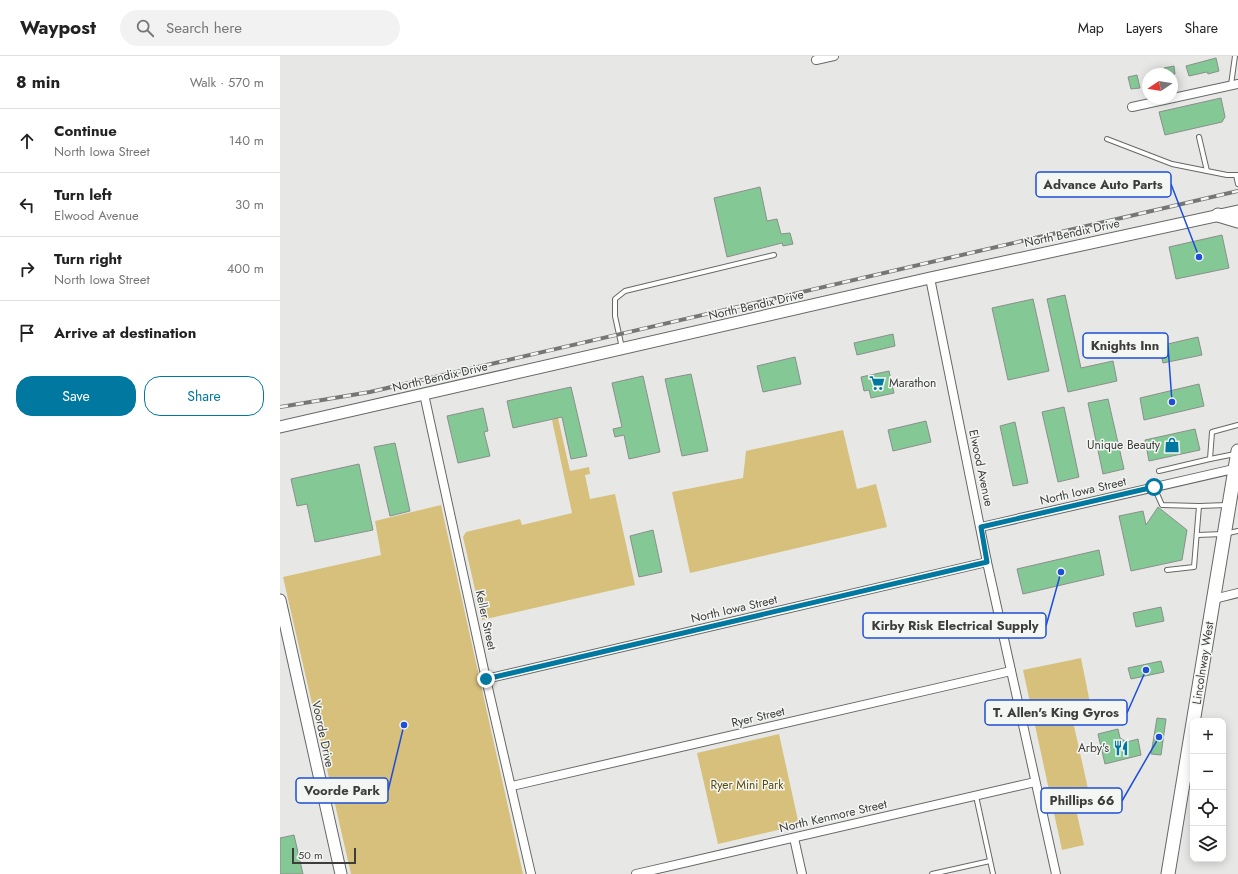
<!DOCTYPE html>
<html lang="en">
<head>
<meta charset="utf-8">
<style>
  body { margin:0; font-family:Jost,sans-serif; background:#f2f2f2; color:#222 }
  .controls { position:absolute; right:12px; bottom:12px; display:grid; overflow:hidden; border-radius:8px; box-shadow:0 2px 10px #0003 }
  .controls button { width:36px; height:36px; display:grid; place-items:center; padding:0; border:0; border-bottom:1px solid #e0e0e0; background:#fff; color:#222; font:20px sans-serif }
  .compass { position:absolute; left:862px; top:12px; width:36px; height:36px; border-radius:50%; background:#fff; box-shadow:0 2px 10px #0003; rotate:258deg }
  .scale { position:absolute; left:12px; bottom:10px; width:64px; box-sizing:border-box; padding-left:4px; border:2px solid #3d3d3c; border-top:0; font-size:11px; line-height:14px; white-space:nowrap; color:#3d3d3c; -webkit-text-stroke:3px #f4f6f3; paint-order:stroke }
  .stop { position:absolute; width:12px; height:12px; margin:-9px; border:3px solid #0078a0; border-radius:50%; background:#fff }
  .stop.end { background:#0078a0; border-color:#fff; box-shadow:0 1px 4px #0008 }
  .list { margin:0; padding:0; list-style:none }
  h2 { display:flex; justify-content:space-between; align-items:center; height:52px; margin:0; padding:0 16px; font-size:17px }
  h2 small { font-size:13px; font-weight:400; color:#767676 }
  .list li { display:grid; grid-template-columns:26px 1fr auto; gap:12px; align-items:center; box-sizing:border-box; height:64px; padding:0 16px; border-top:1px solid #e0e0e0 }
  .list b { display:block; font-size:15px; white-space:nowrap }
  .list p { margin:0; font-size:13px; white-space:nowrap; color:#767676 }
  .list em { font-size:13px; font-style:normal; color:#767676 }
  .actions { display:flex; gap:8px; padding:12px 16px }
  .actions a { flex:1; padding:9px 0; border:1px solid #0078a0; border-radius:16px; text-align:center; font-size:14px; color:#0078a0 }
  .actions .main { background:#0078a0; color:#fff }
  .icon { flex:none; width:22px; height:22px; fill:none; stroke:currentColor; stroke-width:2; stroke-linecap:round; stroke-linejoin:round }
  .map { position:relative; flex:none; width:958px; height:818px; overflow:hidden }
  header { display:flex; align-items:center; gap:24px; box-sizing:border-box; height:56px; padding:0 20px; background:#fff; border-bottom:1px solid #e0e0e0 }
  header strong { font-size:19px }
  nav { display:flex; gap:22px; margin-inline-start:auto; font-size:14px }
  .search { width:280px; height:36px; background:#f2f2f2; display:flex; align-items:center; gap:10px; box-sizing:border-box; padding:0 14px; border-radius:22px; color:#767676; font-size:15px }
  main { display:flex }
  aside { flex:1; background:#fff }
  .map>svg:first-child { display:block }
</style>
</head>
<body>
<header>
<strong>Waypost</strong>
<div class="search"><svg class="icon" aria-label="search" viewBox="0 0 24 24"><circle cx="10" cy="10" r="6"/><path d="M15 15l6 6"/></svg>Search here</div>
<nav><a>Map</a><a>Layers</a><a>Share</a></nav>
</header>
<main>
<aside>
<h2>8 min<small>Walk · 570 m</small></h2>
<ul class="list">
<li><svg class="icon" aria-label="ahead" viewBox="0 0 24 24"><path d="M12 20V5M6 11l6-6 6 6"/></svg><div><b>Continue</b><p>North Iowa Street</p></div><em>140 m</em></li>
<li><svg class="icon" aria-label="left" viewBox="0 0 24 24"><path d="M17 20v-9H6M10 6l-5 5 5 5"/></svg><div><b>Turn left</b><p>Elwood Avenue</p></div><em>30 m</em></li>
<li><svg class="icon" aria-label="right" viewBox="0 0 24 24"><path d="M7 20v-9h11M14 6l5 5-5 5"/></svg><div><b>Turn right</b><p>North Iowa Street</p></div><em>400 m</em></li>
<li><svg class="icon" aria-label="arrive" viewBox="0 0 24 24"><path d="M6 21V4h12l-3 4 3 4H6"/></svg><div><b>Arrive at destination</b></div></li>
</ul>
<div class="actions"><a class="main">Save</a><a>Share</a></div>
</aside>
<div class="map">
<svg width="958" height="818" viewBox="0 0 958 818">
  <rect width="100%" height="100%" fill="#e7e8e6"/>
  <g fill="#d7c07b">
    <path d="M278,362L290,415L309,411L310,418L305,419L310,443L335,438L355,529L202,564L183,481L186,476L240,463L242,469L292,457L272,364Z"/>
    <path d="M563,374L577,433L596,428L607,471L410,517L392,436L463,422L466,395Z"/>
    <path d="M161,449L243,818H71L3,521L101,499L95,465Z"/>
    <path d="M801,602L810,647L790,652L811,746L795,749L804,789L782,794L743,614Z"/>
    <path d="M499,678L519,769L438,788L417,697Z"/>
  </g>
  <g fill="#84c995" stroke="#8b8e8c">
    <path d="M936,2L939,15L928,18L927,16L909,20L906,10Z"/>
    <path d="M894,10L895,18H885L884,12Z"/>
    <path d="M857,19L860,32L851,33L848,21Z"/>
    <path d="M941,42L945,61L942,66L885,79L879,56Z"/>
    <path d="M480,131L487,165L497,163L501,178L510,177L513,188L503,190L502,187L447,201L434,142Z"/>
    <path d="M942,179L949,212L896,223L889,191Z"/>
    <path d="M785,239L801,312L833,305L837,325L788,336L767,243Z"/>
    <path d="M753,243L769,315L728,324L712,252Z"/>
    <path d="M613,278L615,290L577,299L574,287Z"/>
    <path d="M918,281L922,299L883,307L879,290Z"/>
    <path d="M515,301L521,328L483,336L477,310Z"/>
    <path d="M609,315L614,337L591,342L589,334L584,335L581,321Z"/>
    <path d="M411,318L428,395L402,400L385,323Z"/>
    <path d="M363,320L380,396L349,403L344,379L335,381L333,373L342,371L332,327Z"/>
    <path d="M919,328L924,350L864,364L860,342Z"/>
    <path d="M291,331L307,400L291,403L282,361L233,372L227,345Z"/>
    <path d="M828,343L844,413L823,418L808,347Z"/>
    <path d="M784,351L799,421L778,426L762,356Z"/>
    <path d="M203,352L208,375L204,376L210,400L178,407L167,360Z"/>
    <path d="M646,365L651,386L613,395L608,374Z"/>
    <path d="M735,366L748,427L733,430L720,370Z"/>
    <path d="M915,373L920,394L869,405L865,384Z"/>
    <path d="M115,387L130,455L110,460L94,391Z"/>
    <path d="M79,408L93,474L35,486L27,448L17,450L11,423Z"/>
    <path d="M878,451L907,474L902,504L851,515L839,460L863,455L866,469Z"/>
    <path d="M373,474L382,516L359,521L350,480Z"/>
    <path d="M819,494L824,519L743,538L737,513Z"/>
    <path d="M881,551L884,565L856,571L853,557Z"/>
    <path d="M881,605L884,616L851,623L848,612Z"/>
    <path d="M877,662L886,663L881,699L871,698Z"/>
    <path d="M838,673L840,682L847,686L858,683L861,699L825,708L818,678Z"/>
    <path d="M14,779L23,818H0V782Z"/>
  </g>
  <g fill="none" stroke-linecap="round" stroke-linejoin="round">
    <defs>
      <g id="lane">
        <path d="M951,29L955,0"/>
        <path d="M919,81L927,115"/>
        <path d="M827,83L892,108L947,119H958"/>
        <path d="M956,119L958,128"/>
        <path d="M342,292L335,260V243L345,235L494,199"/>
        <path d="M930,403L955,398"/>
        <path d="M879,415L930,403L932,376L958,369"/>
        <path d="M874,431L882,449L919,450L914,511L887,514"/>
        <path d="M919,450L947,449"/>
        <path d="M917,479L944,478L958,475"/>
        <path d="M696,740L713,818"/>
        <path d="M652,818L710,805"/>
      </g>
      <g id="street">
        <path d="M536,4L554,0"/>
        <path d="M852,51L958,28"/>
        <path d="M650,222L707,506L776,818"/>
        <path d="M144,338L206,623L251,818"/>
        <path d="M701,471L958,412"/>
        <path d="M934,543L958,537"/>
        <path d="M206,623L707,506"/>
        <path d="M232,730L731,615"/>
        <path d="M514,782L522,818"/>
        <path d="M356,818L755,726"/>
      </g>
      <g id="secondary">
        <path d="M0,371L650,222L958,155"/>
        <path d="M0,544L61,818"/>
      </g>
      <g id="primary">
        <path d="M938,159L958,165"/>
        <path d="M888,818L958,395"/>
      </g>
    </defs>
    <use href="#lane" stroke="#666865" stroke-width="6"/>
    <use href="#street" stroke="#666865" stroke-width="10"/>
    <use href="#secondary" stroke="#666865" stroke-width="13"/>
    <use href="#primary" stroke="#666865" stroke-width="15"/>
    <use href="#lane" stroke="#fff" stroke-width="4"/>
    <use href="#street" stroke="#fff" stroke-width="8"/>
    <use href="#secondary" stroke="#fff" stroke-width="11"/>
    <use href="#primary" stroke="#fff" stroke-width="13"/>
    <defs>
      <path id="rail" d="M0,351L90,336L958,135"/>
    </defs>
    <use href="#rail" stroke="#767675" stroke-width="4"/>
    <use href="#rail" stroke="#f4f6f3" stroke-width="2.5" stroke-dasharray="8" stroke-linecap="butt"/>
  </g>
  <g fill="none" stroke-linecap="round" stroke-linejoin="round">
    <path stroke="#0078a0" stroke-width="5" d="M206,623L707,506L701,471L874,431"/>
  </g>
  <defs>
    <symbol id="supermarket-bare" viewBox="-9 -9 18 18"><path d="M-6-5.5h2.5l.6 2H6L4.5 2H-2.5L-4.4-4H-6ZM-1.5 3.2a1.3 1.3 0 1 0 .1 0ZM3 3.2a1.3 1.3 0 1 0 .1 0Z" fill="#0078a0" stroke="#f4f6f3" stroke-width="2.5" paint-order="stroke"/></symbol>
    <symbol id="shop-bare" viewBox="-9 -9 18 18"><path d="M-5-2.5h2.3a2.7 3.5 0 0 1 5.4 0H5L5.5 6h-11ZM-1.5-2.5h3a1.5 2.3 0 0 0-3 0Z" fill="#0078a0" stroke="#f4f6f3" stroke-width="2.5" paint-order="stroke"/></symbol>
    <symbol id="restaurant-bare" viewBox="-9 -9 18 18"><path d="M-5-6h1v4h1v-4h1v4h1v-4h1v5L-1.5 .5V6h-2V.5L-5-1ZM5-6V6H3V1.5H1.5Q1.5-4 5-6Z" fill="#0078a0" stroke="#f4f6f3" stroke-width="2.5" paint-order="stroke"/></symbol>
  </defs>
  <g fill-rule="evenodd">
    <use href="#supermarket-bare" x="586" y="316" width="22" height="22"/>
    <use href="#shop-bare" x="881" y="378" width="22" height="22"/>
    <use href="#restaurant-bare" x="830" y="681" width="22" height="22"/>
  </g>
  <g text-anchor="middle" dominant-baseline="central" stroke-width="3" stroke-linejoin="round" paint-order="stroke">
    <g font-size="12" fill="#3d3d3c" stroke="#f4f6f3">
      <text transform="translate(792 177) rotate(-12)">North Bendix Drive</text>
      <text transform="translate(476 249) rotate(-13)">North Bendix Drive</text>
      <text transform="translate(160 321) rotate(-13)">North Bendix Drive</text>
      <text transform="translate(701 412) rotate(78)">Elwood Avenue</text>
      <text transform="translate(803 435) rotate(-13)">North Iowa Street</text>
      <text transform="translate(454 553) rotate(-13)">North Iowa Street</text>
      <text transform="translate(206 564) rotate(78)">Keller Street</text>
      <text transform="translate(923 607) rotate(-81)">Lincolnway West</text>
      <text transform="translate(478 661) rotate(-13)">Ryer Street</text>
      <text transform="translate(43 678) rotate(78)">Voorde Drive</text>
      <text transform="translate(553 760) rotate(-13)">North Kenmore Street</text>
    </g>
    <g font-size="12" fill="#3d3d3c" stroke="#f4f6f3" text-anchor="end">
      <text x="609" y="327" text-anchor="start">Marathon</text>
      <text x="880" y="389">Unique Beauty</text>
      <text x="829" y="692">Arby's</text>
    </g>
    <g font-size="12" fill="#5c4a0c" stroke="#f4f6f3">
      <text x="467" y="729">Ryer Mini Park</text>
    </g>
  </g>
  <path fill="none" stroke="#1d4ed8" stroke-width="1.5" d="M919 201L891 128M892 346L888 290M781 516L766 570M866 614L847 657M124 669L108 735M879 681L842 745"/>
  <g fill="#1d4ed8" stroke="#f4f6f3" stroke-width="1.5">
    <circle cx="919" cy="201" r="4"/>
    <circle cx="892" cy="346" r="4"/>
    <circle cx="781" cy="516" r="4"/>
    <circle cx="866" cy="614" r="4"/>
    <circle cx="124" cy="669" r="4"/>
    <circle cx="879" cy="681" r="4"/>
  </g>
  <g fill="#f4f6f3" stroke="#1d4ed8" stroke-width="1.5">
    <rect x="756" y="116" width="135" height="25" rx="4"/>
    <rect x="803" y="277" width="85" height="25" rx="4"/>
    <rect x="583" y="557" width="183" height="25" rx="4"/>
    <rect x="705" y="644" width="142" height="25" rx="4"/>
    <rect x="16" y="722" width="92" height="25" rx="4"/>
    <rect x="761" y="732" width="81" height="25" rx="4"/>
  </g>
  <g font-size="13" text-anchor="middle" font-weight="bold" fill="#3d3d3c">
    <text x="823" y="133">Advance Auto Parts</text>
    <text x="845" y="294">Knights Inn</text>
    <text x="675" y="574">Kirby Risk Electrical Supply</text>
    <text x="776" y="661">T. Allen's King Gyros</text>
    <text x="62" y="739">Voorde Park</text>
    <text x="802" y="749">Phillips 66</text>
  </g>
</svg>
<div class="controls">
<button>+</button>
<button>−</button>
<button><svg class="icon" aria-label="locate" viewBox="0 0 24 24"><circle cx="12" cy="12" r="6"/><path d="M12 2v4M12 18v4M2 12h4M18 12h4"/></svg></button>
<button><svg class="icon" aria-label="layers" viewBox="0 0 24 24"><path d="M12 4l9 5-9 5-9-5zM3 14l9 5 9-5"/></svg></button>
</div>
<svg class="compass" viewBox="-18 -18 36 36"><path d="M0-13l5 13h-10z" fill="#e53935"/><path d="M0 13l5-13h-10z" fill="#767676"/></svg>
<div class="scale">50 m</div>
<div class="stop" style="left:874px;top:431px"></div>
<div class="stop end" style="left:206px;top:623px"></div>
</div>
</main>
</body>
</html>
